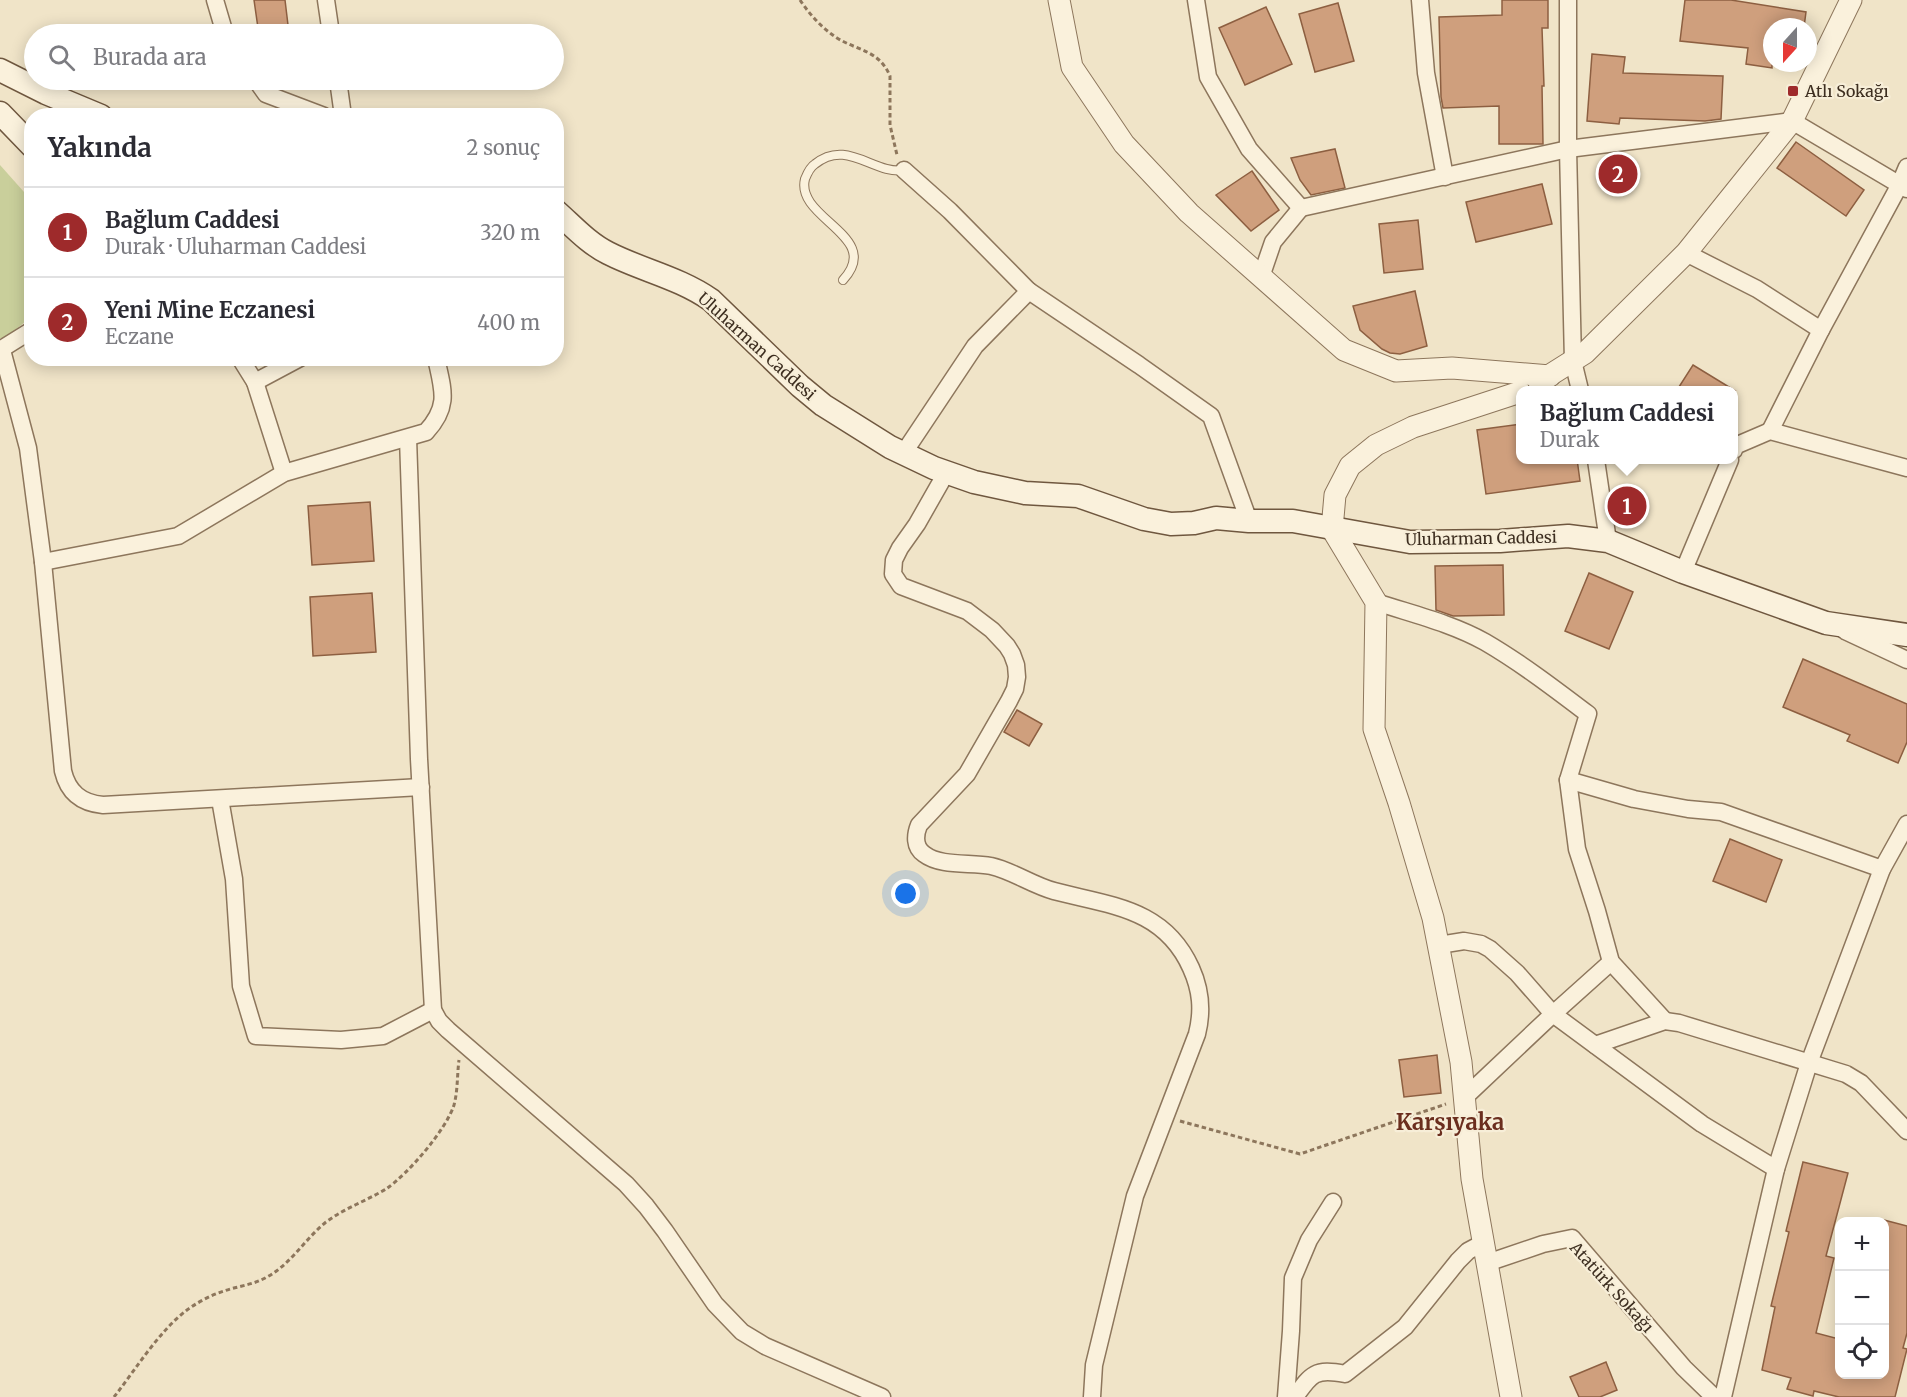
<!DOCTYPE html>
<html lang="tr">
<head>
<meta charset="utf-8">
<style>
  body { margin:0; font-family:Merriweather,serif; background:#f7f7f7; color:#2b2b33 }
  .controls { position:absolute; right:18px; bottom:18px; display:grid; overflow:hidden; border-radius:12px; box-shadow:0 3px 15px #0003 }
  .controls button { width:54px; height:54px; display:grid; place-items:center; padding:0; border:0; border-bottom:2px solid #e1e1e2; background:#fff; color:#2b2b33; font:30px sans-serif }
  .compass { position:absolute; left:1763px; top:18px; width:54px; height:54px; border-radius:50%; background:#fff; box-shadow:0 3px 15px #0003; rotate:201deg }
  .you { position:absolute; left:906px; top:894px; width:21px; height:21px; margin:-15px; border:4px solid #fff; border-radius:50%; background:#1a73e8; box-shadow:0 0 0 9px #1a73e833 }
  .badge { display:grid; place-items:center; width:39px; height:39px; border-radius:50%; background:#9e2a2b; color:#fff; font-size:20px; font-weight:700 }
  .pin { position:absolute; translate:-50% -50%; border:3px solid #fff; box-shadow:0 2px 6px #0006 }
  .popup { position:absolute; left:1516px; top:386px; width:222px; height:78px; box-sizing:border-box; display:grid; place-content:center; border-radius:12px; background:#fff; filter:drop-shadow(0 2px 4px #0005); font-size:20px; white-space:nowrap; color:#7c7c81 }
  .popup b { font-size:22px; color:#2b2b33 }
  .popup::after { content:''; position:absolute; left:50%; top:100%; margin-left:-12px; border:12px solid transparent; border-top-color:#fff }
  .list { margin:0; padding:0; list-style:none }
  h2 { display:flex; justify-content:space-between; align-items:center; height:78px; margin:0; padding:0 24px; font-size:26px }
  h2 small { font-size:20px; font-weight:400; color:#7c7c81 }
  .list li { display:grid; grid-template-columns:39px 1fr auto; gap:18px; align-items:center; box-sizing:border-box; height:90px; padding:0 24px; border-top:2px solid #e1e1e2 }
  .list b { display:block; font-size:22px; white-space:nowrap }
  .list p { margin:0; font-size:20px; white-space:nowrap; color:#7c7c81 }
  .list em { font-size:20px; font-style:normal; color:#7c7c81 }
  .icon { flex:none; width:33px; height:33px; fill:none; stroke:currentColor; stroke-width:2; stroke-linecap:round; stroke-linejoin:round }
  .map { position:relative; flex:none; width:1907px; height:1397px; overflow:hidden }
  .search { position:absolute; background:#fff; box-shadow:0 3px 15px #0003; left:24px; top:24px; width:540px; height:66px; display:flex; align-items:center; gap:15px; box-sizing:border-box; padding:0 21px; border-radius:33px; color:#7c7c81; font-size:22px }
  .panel { position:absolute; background:#fff; box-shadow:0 3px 15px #0003; left:24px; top:108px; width:540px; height:258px; border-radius:24px }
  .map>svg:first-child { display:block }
</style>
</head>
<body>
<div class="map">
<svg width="1907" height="1397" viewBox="0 0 1907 1397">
  <rect width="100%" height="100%" fill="#f0e4c8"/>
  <path fill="#c9cf9b" d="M0,165L32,201L31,317L5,338H0Z"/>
  <g fill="#cf9f7d" stroke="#8d5f41" stroke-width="1.5">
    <path d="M254,0H285L288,25L258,28Z"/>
    <path d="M1502,0H1548V28H1542L1544,86H1542L1543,144H1499V106L1443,108L1441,97L1439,17L1502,15Z"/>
    <path d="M1685,0H1731L1806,12L1804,27H1772V68L1746,64L1748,48L1680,41Z"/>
    <path d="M1338,3L1354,61L1315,72L1299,14Z"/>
    <path d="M1266,7L1292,64L1245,85L1219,28Z"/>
    <path d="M1592,54L1625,57L1623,73L1723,76L1721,119L1705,121L1620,118L1619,124L1587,121Z"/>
    <path d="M1796,142L1864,190L1846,216L1777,168Z"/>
    <path d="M1335,149L1345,188L1311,195L1300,180L1291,158Z"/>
    <path d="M1252,171L1279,210L1251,231L1216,195Z"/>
    <path d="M1542,184L1552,224L1476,242L1466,202Z"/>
    <path d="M1418,220L1423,269L1384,273L1379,224Z"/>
    <path d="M1415,291L1427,346L1400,354L1390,353L1382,349L1360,330L1353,306Z"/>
    <path d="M1693,365L1734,390H1677Z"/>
    <path d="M1521,424V459H1577L1580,481L1486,494L1477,430Z"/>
    <path d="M370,502L374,561L312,565L308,506Z"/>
    <path d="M1503,565L1504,615L1453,616L1436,610L1435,566Z"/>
    <path d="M1589,573L1633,592L1609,649L1565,631Z"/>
    <path d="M372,593L376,652L313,656L310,597Z"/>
    <path d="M1803,659L1907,704V742L1898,763L1847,741L1850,735L1783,707Z"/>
    <path d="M1017,710L1042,724L1029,746L1004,732Z"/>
    <path d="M1730,839L1782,860L1766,902L1713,881Z"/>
    <path d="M1437,1055L1441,1093L1404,1097L1399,1060Z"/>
    <path d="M1803,1162L1848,1173L1826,1256L1834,1258L1816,1333L1839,1339V1374H1884V1220L1907,1226V1333L1903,1348L1907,1349L1895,1397H1839L1814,1391L1813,1396L1787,1389L1791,1378L1762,1370L1775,1307L1771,1306L1789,1232L1786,1231Z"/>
    <path d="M1606,1362L1617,1390L1600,1397H1579L1570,1377Z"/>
  </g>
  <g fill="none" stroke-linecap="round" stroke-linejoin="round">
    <defs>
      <path id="service" d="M843,280C884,236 795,219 805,179C807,174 810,167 815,164C847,138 874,175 904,170"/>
      <g id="minor">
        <path d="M215,0L225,34"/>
        <path d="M326,0L331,34"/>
        <path d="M1196,0L1208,77L1249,149L1301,208L1568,149L1792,121L1907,189"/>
        <path d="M1420,0L1426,73L1445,177"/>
        <path d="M1568,0V149L1573,361L1580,390"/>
        <path d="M256,80L266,94L324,116"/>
        <path d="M338,80L343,116"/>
        <path d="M904,170L950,211L1029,291"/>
        <path d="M1686,253L1757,289L1821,330"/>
        <path d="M1261,277L1273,242L1301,208"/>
        <path d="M0,350L32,330"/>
        <path d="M2,350L28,448L43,562L63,771C68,792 81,803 103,805L421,787"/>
        <path d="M240,358L255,382L284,473"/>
        <path d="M255,382L300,358"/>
        <path d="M1770,431L1821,330L1899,186L1907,167"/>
        <path d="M408,438L419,759L433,1010L439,1021L448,1030L626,1184L646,1206L665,1231L715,1304L742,1332L765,1346L882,1397"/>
        <path d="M1734,450L1735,446L1770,431L1907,468"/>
        <path d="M903,454L975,346L1029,291L1139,365L1211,416L1249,521"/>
        <path d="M1596,460L1608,541"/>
        <path d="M946,473L917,524L900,548L894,560L893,574L901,586L967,611L992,630L1007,646L1012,654L1016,665L1017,677L1015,689L1009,701L967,774L919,825C915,835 914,847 924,854C941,867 970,862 991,866C1013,871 1032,885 1054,891C1111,906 1164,908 1191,968C1201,990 1203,1010 1197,1034L1135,1196L1094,1365L1092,1397"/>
        <path d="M43,562L178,536L284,473L426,432C450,406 443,390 436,358"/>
        <path d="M1683,572L1730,460"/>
        <path d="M1376,602C1412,614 1451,623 1485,642C1521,663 1555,689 1588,714L1568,780L1577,849L1597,911L1611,962L1665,1021"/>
        <path d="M1845,631L1907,660"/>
        <path d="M1568,780L1634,799L1688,809L1721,812L1882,869"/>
        <path d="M220,799L234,879L241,986L256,1036L341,1040L383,1036L433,1010"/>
        <path d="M1439,945L1464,941L1481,944L1490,949L1517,973L1553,1014L1702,1124L1776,1169"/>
        <path d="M1595,1045L1665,1021L1679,1023L1846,1074L1861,1083L1907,1131"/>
        <path d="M1464,1098L1553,1014L1611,962"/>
        <path d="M1487,1263L1543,1244L1572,1238L1684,1368L1714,1397"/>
        <path d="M1286,1397L1291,1331L1293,1278L1309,1240L1333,1202"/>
        <path d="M1295,1397C1311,1374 1315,1368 1345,1374L1405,1327L1458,1261L1468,1251L1483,1243"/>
        <path d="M1723,1397L1776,1169L1809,1063L1882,869L1907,824"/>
      </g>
      <g id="tertiary">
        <path d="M1059,0L1072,67L1124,144L1189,213L1344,350L1396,371L1452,368L1550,376"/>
        <path d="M1539,382L1585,353L1686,253L1792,121L1851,0"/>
        <path d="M1511,1397L1472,1179L1461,1062L1433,918L1399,803L1374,729L1376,602L1332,529L1335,495L1350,466L1376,445L1413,427L1520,392"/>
      </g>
      <g id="secondary">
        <path d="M0,70L46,93L101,116"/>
        <path d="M0,113L32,146"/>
        <path d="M556,211C573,226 588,243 608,253C641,270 680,278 711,300L800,386L823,405L890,447L934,468L974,482L1025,493L1078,496L1144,519L1171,524L1194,523L1216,518L1249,521H1293L1410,542L1500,541L1568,536L1608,541L1683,572L1826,623L1907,635"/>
      </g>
    </defs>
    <use href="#service" stroke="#8d765c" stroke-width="10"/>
    <use href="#minor" stroke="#8d765c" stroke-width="19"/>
    <use href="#tertiary" stroke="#8d765c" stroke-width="23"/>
    <use href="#secondary" stroke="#6f573f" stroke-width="25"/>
    <g stroke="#8d765c" stroke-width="3" stroke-dasharray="4.5 3" stroke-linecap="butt">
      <path d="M800,0C810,15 822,28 837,38C858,51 879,50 890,76V125L897,155"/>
      <path d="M1180,1121L1300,1154L1446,1104"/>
      <path d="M114,1397C136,1369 159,1331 187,1310C198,1302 211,1295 224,1291C238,1286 253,1285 267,1277C291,1264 305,1239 326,1222C345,1208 366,1201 386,1189C408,1174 446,1130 454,1105C458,1090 457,1075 459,1060"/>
    </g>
    <use href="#service" stroke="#faf1dc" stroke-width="8"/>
    <use href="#minor" stroke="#faf1dc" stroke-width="16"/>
    <use href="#tertiary" stroke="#faf1dc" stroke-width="21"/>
    <use href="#secondary" stroke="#faf1dc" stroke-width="22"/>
  </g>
  <rect fill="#9e2a2b" stroke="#f7eed8" stroke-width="2" x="1787" y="85" width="12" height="12" rx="3"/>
  <g text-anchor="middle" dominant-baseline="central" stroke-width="4.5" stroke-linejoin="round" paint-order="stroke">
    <g font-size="16" fill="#3d2e20" stroke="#f7eed8" text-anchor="start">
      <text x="1805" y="91">Atlı Sokağı</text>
    </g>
    <g font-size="16" fill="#3d2e20" stroke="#f7eed8">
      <text transform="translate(757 346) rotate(42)">Uluharman Caddesi</text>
      <text transform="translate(1481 538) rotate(-1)">Uluharman Caddesi</text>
      <text transform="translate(1612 1287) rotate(48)">Atatürk Sokağı</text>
    </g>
    <g font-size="22" font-weight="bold" fill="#6b2e1e" stroke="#f7eed8">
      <text x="1450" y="1122">Karşıyaka</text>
    </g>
  </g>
</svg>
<div class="controls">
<button>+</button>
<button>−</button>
<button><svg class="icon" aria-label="locate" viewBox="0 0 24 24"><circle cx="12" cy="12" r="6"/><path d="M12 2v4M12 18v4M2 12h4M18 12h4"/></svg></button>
</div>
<svg class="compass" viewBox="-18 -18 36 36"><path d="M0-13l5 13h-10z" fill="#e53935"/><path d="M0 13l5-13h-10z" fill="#7c7c81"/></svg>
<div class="you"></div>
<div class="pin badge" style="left:1627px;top:506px">1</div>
<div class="popup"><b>Bağlum Caddesi</b>Durak</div>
<div class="pin badge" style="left:1618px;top:174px">2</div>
<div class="search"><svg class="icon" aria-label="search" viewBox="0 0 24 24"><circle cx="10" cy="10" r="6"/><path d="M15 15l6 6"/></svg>Burada ara</div>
<section class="panel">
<h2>Yakında<small>2 sonuç</small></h2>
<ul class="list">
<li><span class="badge">1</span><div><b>Bağlum Caddesi</b><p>Durak · Uluharman Caddesi</p></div><em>320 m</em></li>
<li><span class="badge">2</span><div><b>Yeni Mine Eczanesi</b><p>Eczane</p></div><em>400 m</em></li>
</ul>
</section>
</div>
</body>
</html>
